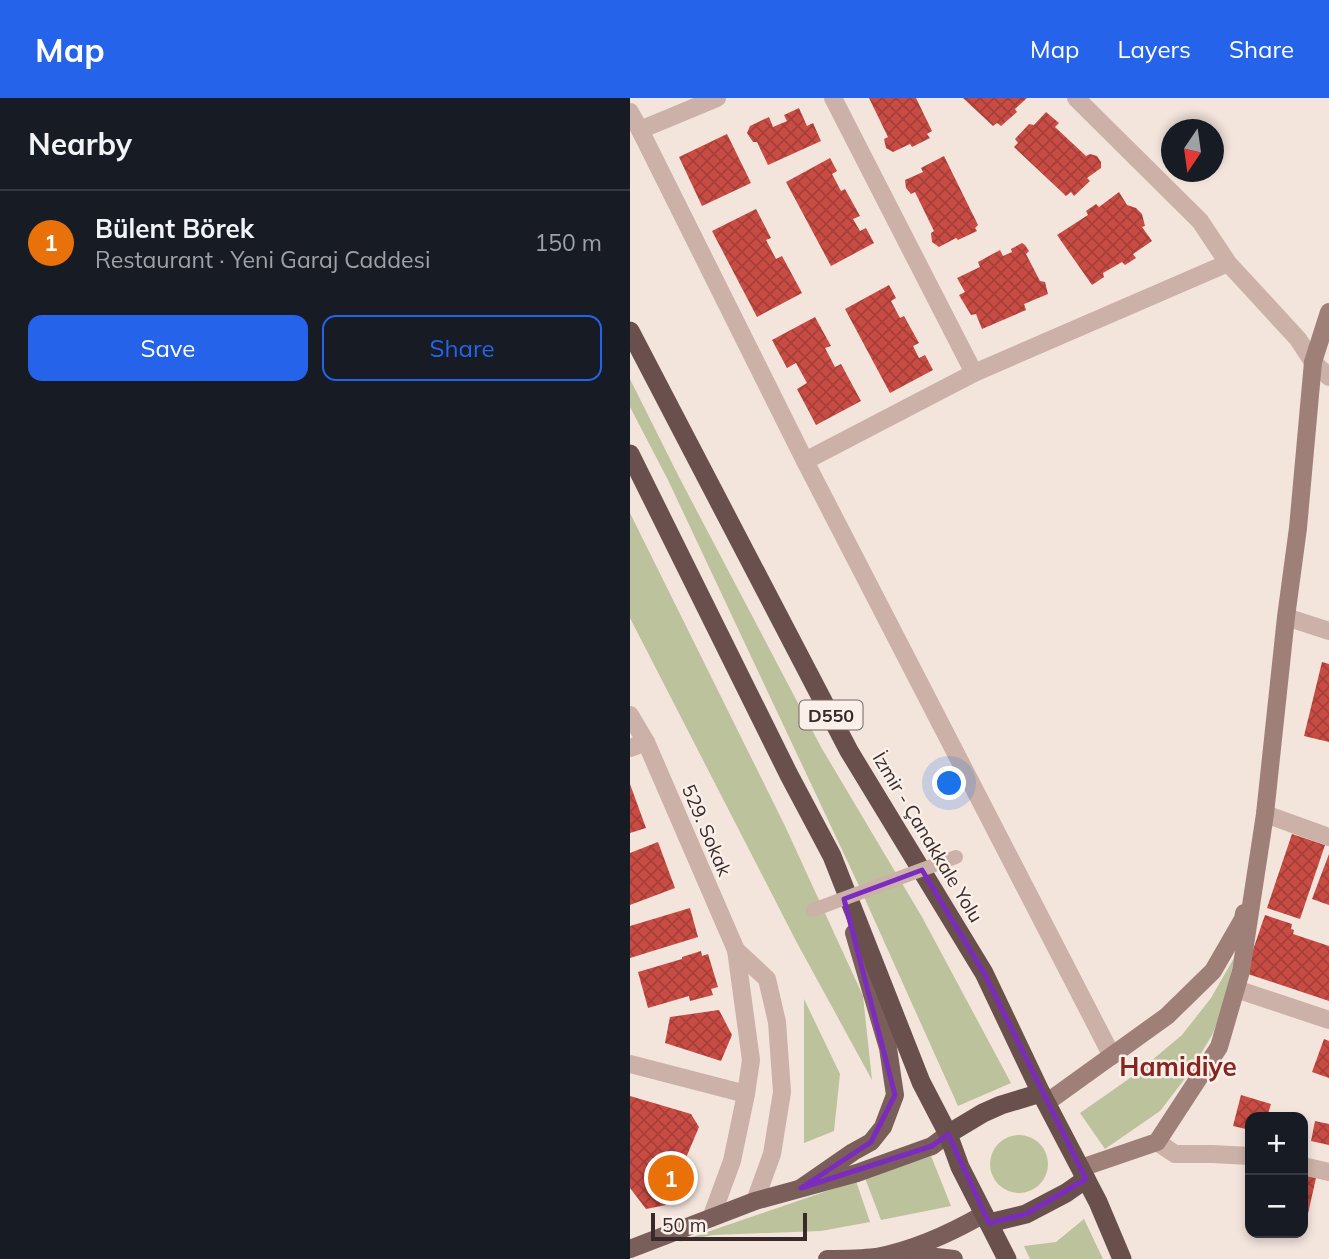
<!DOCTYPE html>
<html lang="en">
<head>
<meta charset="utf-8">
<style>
  body { margin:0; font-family:Mulish,sans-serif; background:#242831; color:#f1f3f6 }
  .controls { position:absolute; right:21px; bottom:21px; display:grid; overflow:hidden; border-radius:14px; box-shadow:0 4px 10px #0003 }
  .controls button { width:63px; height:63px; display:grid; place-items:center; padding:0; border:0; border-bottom:2px solid #363941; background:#171b24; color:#f1f3f6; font:35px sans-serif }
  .compass { position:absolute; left:531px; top:21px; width:63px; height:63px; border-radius:50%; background:#171b24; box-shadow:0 4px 10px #0003; rotate:193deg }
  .scale { position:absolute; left:21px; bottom:18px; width:156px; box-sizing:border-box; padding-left:7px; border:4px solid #382a28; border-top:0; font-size:19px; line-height:24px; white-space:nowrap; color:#382a28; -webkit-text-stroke:5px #faefe9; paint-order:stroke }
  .you { position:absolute; left:320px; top:686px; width:24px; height:24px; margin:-18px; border:5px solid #fff; border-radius:50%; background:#1a73e8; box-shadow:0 0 0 10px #1a73e833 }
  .badge { display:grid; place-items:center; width:46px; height:46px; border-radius:50%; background:#2563eb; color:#fff; font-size:23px; font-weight:700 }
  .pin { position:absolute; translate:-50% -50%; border:4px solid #fff; box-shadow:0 2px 7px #0006 }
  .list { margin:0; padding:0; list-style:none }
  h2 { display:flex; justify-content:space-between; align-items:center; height:91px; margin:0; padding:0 28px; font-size:30px }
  h2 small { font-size:23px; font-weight:400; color:#9ea1a6 }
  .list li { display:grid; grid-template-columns:46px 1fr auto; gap:21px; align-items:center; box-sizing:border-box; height:105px; padding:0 28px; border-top:2px solid #363941 }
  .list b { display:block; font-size:26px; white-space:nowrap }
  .list p { margin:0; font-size:23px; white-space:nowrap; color:#9ea1a6 }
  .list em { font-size:23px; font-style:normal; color:#9ea1a6 }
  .actions { display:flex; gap:14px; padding:21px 28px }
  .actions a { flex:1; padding:16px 0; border:2px solid #2563eb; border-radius:14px; text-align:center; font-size:24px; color:#2563eb }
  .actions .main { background:#2563eb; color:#fff }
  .map { position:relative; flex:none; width:699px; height:1161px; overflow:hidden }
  header { display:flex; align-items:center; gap:42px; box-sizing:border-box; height:98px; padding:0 35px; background:#2563eb; color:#fff }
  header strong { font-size:33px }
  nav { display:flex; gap:38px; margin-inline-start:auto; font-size:24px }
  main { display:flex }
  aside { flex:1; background:#171b24 }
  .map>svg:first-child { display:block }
</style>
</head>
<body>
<header>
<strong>Map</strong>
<nav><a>Map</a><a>Layers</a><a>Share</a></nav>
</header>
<main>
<aside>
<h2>Nearby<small></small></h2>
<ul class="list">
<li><span class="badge" style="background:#e8710a">1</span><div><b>Bülent Börek</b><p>Restaurant · Yeni Garaj Caddesi</p></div><em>150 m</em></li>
</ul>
<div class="actions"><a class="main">Save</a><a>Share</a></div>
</aside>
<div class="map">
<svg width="699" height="1161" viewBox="0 0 699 1161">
  <defs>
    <pattern id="building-cross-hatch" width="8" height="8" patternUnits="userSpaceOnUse" patternTransform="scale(1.75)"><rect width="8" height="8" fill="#c94c44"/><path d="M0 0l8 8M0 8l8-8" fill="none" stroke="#a43f39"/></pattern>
  </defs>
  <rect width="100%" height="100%" fill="#f3e4dc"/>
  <g fill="#bcc29c">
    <path d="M0,281L49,379L191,649L292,819L381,985L328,1008L230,790L38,382L0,309Z"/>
    <path d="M0,415L155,728L233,898L242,982L166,843L0,520Z"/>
    <path d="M604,860L595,906L582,937L560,974L530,1013L475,1051L450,1015L503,978L552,937L581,900Z"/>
    <path d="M174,901L210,976L204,1033L174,1045Z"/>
    <circle cx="389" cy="1066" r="29"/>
    <path d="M301,1058L321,1108L251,1122L235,1080Z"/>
    <path d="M226,1083L240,1124L191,1133L83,1137L48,1144Z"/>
    <path d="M454,1121L473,1161H400L394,1148L426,1144Z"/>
  </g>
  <g fill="url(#building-cross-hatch)">
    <path d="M239,0H286L302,33L297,36L300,40L282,49L280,46L263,54L256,50L254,41L258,39Z"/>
    <path d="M333,0H397L385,11L387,14L371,28L367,25L363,28Z"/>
    <path d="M169,10L177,28L183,25L191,43L138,67L127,44H123L117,35L120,28L139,19L143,29L157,23L154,17Z"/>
    <path d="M416,14L429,25L425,29L456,58L460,56L467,58L471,64V70L457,80L460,83L444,98L441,94L436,98L384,49L388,45L385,41L399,26L404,27Z"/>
    <path d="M97,36L121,85L72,108L49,59Z"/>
    <path d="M314,58L348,127L345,130L347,133L328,142L326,140L309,149L302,144L301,135L304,133L285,94L281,96L276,90L275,82L293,74L291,70Z"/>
    <path d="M200,60L207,73L202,76L211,93L215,91L230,118L223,121L230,133L236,130L244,145L201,168L156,84Z"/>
    <path d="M489,94L497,107L506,110L512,116L515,128L512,129L522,143L503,156L506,160L495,167L492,164L473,175L474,179L462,187L427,137L458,117L456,113L466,106L469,109Z"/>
    <path d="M126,111L141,140L136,142L146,161L152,158L172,195L127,219L82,133Z"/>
    <path d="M392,145L395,147L399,153L396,156L410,183L415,184L418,196L394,206L396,212L352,231L346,216L341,217L329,197L335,194L327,180L350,169L348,164L370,152L373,158L382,154L381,151Z"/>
    <path d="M259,187L266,200L261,203L270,220L274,218L289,245L283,248L289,260L295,257L303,272L260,295L215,211Z"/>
    <path d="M185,219L201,248L195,250L205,269L211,266L231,303L186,327L167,291L177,285L166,265L157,270L142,242Z"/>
    <path d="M692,564L699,566V644L674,638Z"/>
    <path d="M0,686L16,730L0,735Z"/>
    <path d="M662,736L695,747L670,821L637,810Z"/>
    <path d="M28,744L45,790L0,807V755Z"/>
    <path d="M699,756V807L682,801Z"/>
    <path d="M60,810L68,839L0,860V828Z"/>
    <path d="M635,817L662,826L661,831L664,832L663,836L699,848V903L615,875Z"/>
    <path d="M71,853L72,858L78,856L88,889L81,891L83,897L60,903L59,898L18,910L8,874L52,861V859Z"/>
    <path d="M89,912L102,937L91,963L35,945L40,919Z"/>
    <path d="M694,941L699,943V980L682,974Z"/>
    <path d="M611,997L641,1006L637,1019H620V1032L603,1028Z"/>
    <path d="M0,998L61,1016L69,1029L36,1107L16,1111L0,1090Z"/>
    <path d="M685,1023L699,1026V1047L681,1043Z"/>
    <path d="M673,1077L686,1080L677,1120L673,1118Z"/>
  </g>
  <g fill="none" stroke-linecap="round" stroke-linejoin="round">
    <g stroke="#cbb1a8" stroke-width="18">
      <path d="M203,0L344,275L598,165"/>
      <path d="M446,0L570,123L598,165L668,241L683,264L699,279"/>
      <path d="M0,14L10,32L175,363L482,958"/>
      <path d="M10,32L87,0"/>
      <path d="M175,363L344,275"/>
      <path d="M656,519L699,533"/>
      <path d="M0,617L16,644"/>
      <path d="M0,650L16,644L106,852L121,962L116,996L102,1063L81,1120"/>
      <path d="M635,716L699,739"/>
      <path d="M106,852L137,881L147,924L152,994L142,1056L125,1103"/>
      <path d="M606,891L699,922"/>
      <path d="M0,966L116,996"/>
      <path d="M527,1044L545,1056H582L620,1058"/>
      <path d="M673,1068L699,1074"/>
    </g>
    <g stroke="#9f8079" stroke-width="18">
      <path d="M416,1005L537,918L583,873L613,821L614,815"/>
      <path d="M451,1070L527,1044L589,949L611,873L635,716L656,519L668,430L683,264L699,214"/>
    </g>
    <g stroke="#7a5e59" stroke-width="18">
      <path d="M171,1090L223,1054L241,1044L253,1029L265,997L258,950L224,835"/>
      <path d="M0,1151L125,1103L227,1075L302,1048L318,1036"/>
      <path d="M270,1155L324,1161"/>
      <path d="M197,1161C213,1161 230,1161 246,1159C284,1152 321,1135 354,1116"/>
    </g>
    <g stroke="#6a504c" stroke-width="19">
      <path d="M0,233L219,653L354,875L411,995L468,1104L492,1161"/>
      <path d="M0,356L159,677L202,758L291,984L318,1036L330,1069L377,1161"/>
      <path d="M318,1036L353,1015L371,1007L411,995"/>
      <path d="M359,1125L396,1116L436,1095L456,1081"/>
    </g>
    <path stroke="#cbb1a8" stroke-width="14" d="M183,812L326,759"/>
  </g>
  <path fill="none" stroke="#7b2cbf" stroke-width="5" stroke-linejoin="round" d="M292,772L354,875L456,1081L396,1116L359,1125L318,1036L302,1048L171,1090L241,1044L265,997L214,801Z"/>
  <g text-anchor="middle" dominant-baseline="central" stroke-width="5" stroke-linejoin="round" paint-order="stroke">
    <rect fill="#faefe9" stroke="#726562" stroke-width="2" x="169.5" y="602.5" width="63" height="29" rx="5"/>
    <g font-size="18" font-weight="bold" fill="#382a28">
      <text x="201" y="617">D550</text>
    </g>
    <g font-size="19" fill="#382a28" stroke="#faefe9">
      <text transform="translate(77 732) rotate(67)">529. Sokak</text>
      <text transform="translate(298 739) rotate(59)">İzmir - Çanakkale Yolu</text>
    </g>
    <g font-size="26" font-weight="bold" fill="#89251f" stroke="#faefe9">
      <text x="548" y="968">Hamidiye</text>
    </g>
  </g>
</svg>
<div class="controls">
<button>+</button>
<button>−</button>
</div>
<svg class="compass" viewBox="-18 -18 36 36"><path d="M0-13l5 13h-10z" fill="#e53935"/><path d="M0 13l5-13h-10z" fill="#9ea1a6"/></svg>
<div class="scale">50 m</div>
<div class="you"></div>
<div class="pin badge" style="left:41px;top:1080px;background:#e8710a">1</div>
</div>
</main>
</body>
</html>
